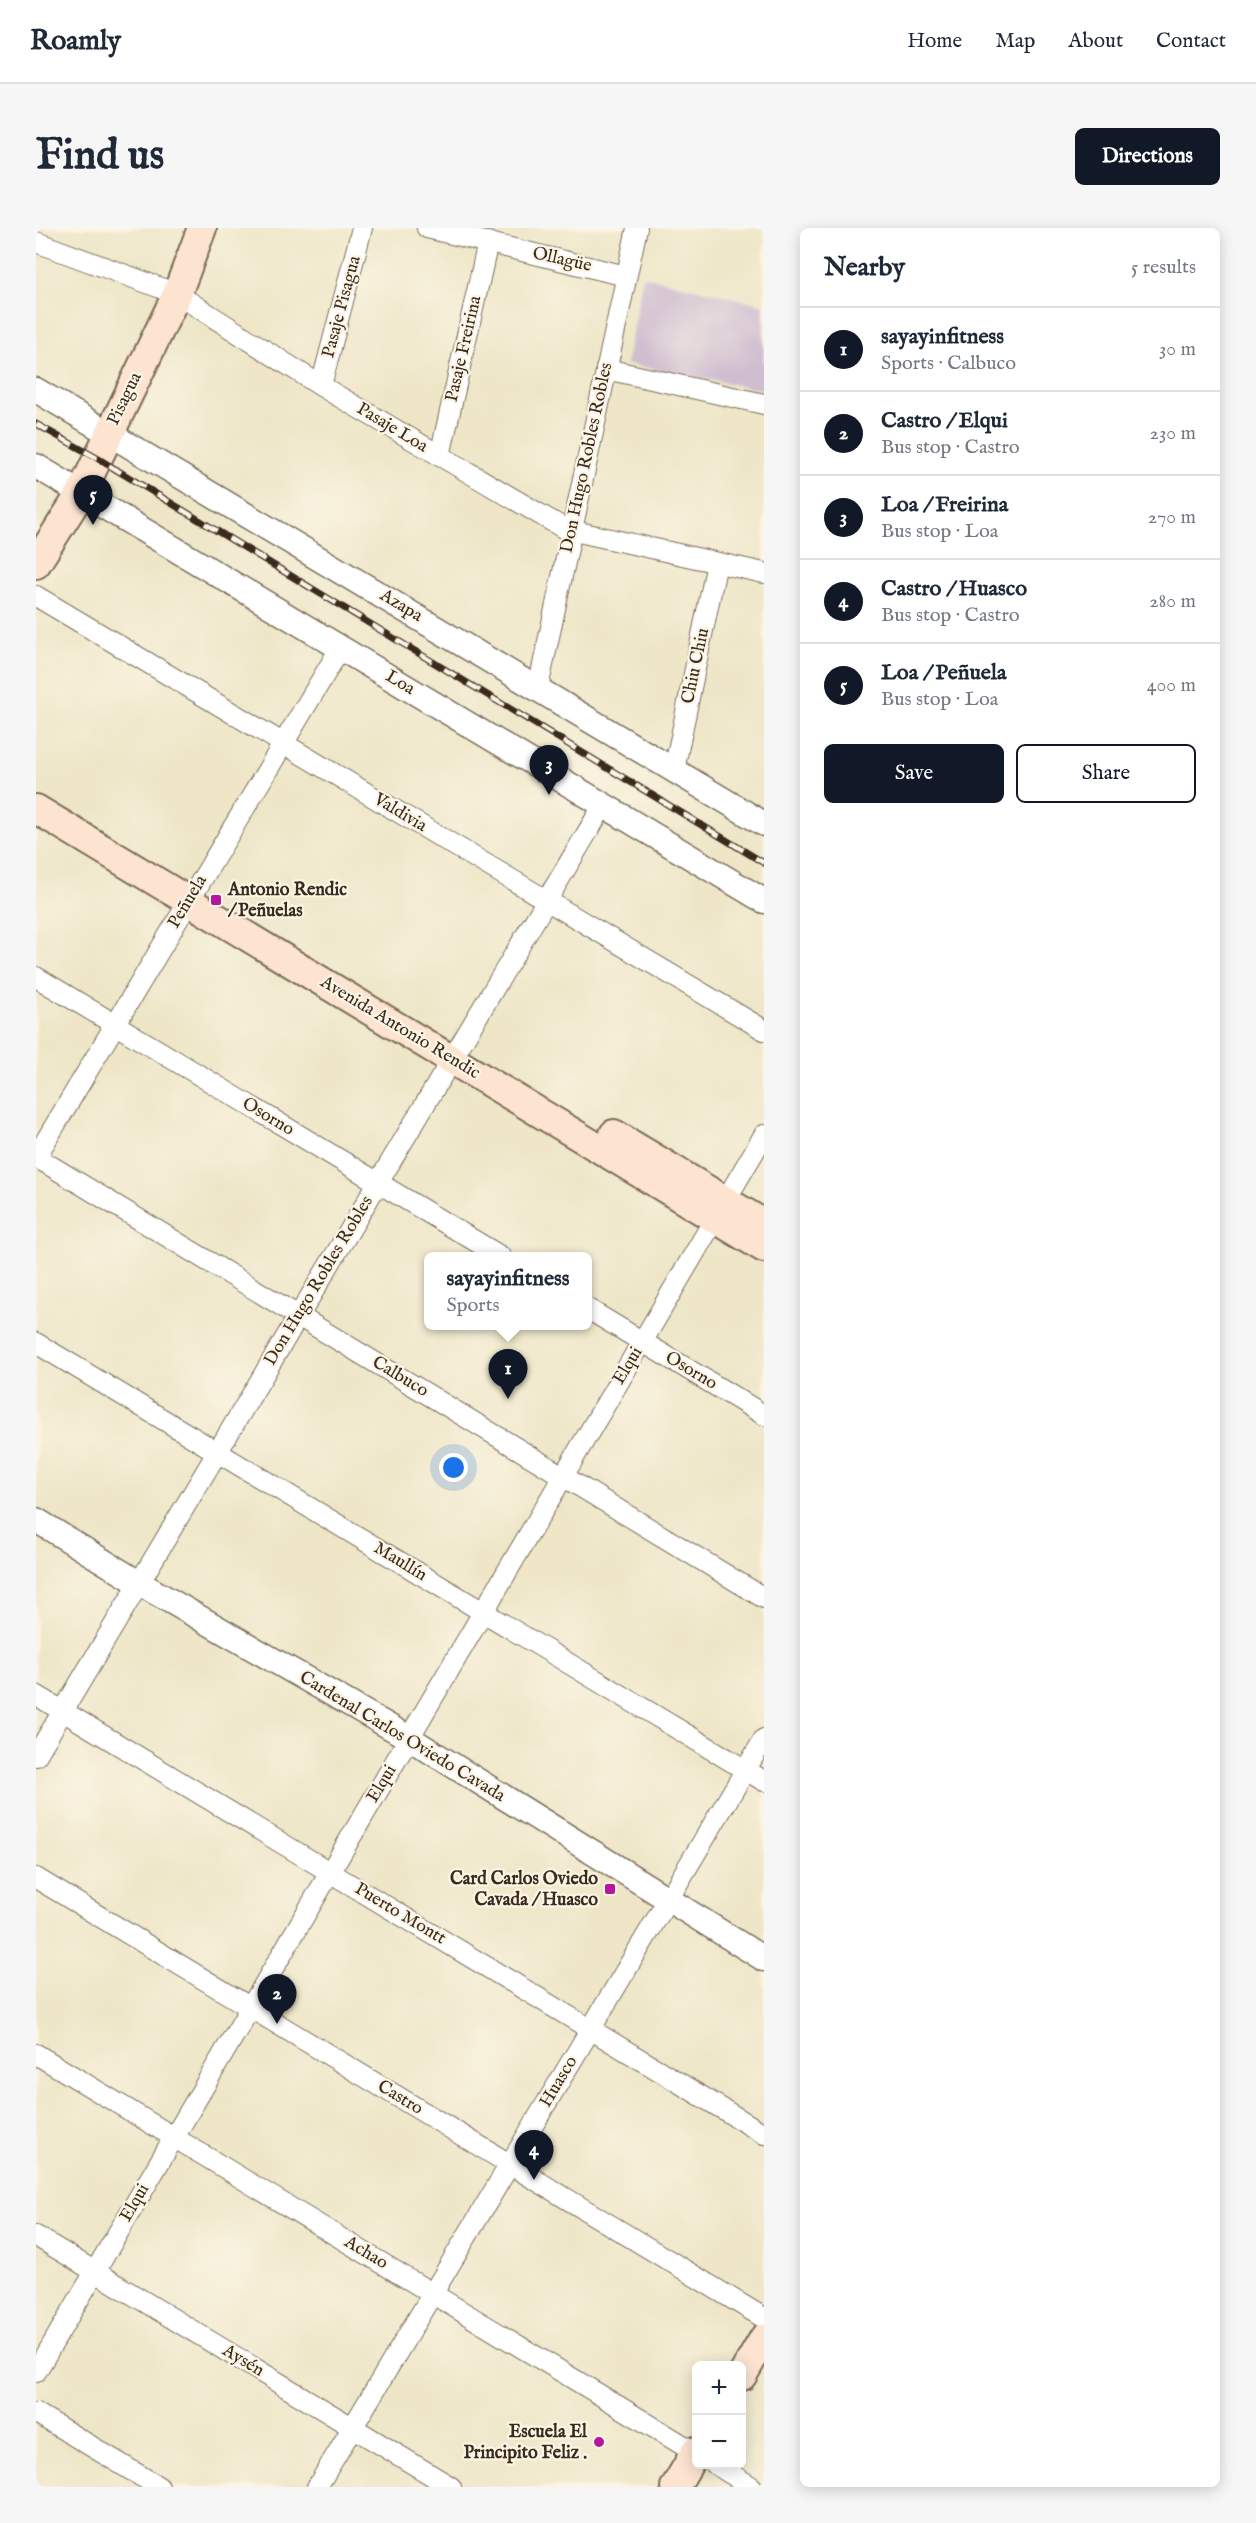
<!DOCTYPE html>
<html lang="en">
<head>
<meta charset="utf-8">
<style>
  body { margin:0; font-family:"IM FELL English",serif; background:#f6f6f7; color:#1f2937 }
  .controls { position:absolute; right:18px; bottom:18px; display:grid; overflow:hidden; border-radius:9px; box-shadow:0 3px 15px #0003 }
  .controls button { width:54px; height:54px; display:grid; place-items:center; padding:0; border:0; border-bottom:2px solid #e0e1e3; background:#fff; color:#1f2937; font:30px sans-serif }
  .you { position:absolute; left:418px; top:1240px; width:21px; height:21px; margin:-15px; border:4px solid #fff; border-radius:50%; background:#1a73e8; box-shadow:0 0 0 9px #1a73e833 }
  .badge { display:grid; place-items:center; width:39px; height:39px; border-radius:50%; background:#111827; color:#fff; font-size:20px; font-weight:700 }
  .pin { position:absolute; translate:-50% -50px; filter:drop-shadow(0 2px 3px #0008) }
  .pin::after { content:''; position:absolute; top:32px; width:21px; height:18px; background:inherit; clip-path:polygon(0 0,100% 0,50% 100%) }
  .popup { position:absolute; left:388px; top:1024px; width:168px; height:78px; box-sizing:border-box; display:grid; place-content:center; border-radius:9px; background:#fff; filter:drop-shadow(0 2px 4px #0005); font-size:20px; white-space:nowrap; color:#747a83 }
  .popup b { font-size:22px; color:#1f2937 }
  .popup::after { content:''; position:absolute; left:50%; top:100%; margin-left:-12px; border:12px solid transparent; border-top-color:#fff }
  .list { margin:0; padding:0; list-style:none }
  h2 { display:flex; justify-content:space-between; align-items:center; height:78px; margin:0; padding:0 24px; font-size:26px }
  h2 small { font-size:20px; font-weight:400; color:#747a83 }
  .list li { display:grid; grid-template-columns:39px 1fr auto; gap:18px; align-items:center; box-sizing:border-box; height:84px; padding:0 24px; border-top:2px solid #e0e1e3 }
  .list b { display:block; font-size:22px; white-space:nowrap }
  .list p { margin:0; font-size:20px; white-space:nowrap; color:#747a83 }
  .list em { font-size:20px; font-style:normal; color:#747a83 }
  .actions { display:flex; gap:12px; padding:18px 24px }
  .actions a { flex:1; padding:14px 0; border:2px solid #111827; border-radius:9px; text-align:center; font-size:21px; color:#111827 }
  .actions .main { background:#111827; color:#fff }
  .map { position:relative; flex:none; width:728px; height:2259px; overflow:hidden; border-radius:9px }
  header { display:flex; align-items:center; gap:36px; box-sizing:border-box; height:84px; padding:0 30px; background:#fff; border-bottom:2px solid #e0e1e3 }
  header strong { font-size:28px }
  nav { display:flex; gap:33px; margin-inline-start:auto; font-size:21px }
  .intro { display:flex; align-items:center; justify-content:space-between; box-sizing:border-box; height:144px; padding:0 36px }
  h1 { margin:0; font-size:42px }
  .button { padding:15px 27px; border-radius:9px; background:#111827; color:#fff; font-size:21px; font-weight:700 }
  main { display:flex; gap:36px; padding:0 36px }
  aside { flex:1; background:#fff; border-radius:9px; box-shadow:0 3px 15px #0003 }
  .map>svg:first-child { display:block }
</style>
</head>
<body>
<header>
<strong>Roamly</strong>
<nav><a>Home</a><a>Map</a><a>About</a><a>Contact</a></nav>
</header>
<div class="intro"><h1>Find us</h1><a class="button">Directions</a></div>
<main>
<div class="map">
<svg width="728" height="2259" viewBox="0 0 728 2259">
  <rect width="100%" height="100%" fill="#fcf5e5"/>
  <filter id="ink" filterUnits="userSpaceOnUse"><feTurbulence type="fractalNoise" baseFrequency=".0167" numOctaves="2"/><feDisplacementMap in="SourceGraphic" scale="12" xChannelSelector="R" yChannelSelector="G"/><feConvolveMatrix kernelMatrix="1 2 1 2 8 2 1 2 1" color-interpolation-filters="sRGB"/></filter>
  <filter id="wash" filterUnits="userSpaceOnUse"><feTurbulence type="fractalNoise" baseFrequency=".008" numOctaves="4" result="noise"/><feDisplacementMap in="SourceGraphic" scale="24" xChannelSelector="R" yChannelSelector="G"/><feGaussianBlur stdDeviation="1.35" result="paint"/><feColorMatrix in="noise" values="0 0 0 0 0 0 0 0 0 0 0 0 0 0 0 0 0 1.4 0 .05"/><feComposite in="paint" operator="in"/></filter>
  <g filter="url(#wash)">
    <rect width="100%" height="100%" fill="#eee6c7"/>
    <path fill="#cfbdd0" d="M607,48L728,77V162L590,136Z"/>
  </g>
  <g filter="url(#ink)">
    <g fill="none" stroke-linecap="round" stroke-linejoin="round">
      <defs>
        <g id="minor">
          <path d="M391,0L590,48"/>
          <path d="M0,14L141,66L285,158L529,301L728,345"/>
          <path d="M570,141L728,176"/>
          <path d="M285,158L326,0"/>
          <path d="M404,228L452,14"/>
          <path d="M0,368L728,802"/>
          <path d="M502,460L601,0"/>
          <path d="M638,542L681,335"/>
          <path d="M0,749L464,1028"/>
          <path d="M0,929L728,1370"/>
          <path d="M0,929L305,419"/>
          <path d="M552,1081L728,1187"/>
          <path d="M0,1115L728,1553"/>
          <path d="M0,1467L728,1906"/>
          <path d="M0,1528L567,578"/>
          <path d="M0,1650L728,2090"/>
          <path d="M0,1826L660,2225"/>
          <path d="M0,2008L415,2259"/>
          <path d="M0,2144L728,907"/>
          <path d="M0,2185L123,2259"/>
          <path d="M679,2236L716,2259"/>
          <path d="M281,2259L728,1511"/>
        </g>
        <g id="tertiary">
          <path d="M0,162L728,596"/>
          <path d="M0,238L728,673"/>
          <path d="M0,1292L103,1355L373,1510L728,1731"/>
        </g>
        <g id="secondary">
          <path d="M0,336L45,265L141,66L166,0"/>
          <path d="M0,581L728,1020"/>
          <path d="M578,906L728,996"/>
          <path d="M706,2148L728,2110"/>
          <path d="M639,2259L660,2223"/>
        </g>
      </defs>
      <use href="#minor" stroke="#7a6c59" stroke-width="22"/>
      <use href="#tertiary" stroke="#7a6c59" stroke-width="27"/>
      <use href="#secondary" stroke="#7a6c59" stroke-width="32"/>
      <use href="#minor" stroke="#fff" stroke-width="20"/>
      <use href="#tertiary" stroke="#fff" stroke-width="24"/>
      <use href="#secondary" stroke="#fde4d1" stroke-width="28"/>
      <defs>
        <path id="rail" d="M0,196L61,230L728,635"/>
      </defs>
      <use href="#rail" stroke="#3b2a1e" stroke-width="7"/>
      <use href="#rail" stroke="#fcf5e5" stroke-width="4.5" stroke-dasharray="14" stroke-linecap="butt"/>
    </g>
  </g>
  <g fill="#b5179e" stroke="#fcf5e5" stroke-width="2">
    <rect x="174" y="666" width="12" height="12" rx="3"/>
    <rect x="568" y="1655" width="12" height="12" rx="3"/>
    <circle cx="563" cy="2214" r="6"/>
  </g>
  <g text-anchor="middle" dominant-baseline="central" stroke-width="4.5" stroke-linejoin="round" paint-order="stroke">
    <g font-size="18" fill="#3b2a1e" stroke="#fcf5e5">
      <text transform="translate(526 32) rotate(13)">Ollagüe</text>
      <text transform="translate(306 79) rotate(-75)">Pasaje Pisagua</text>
      <text transform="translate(428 121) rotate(-77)">Pasaje Freirina</text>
      <text transform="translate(89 171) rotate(-64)">Pisagua</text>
      <text transform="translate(356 200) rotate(31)">Pasaje Loa</text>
      <text transform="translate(551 230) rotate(-78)">Don Hugo Robles Robles</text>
      <text transform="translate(365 378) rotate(31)">Azapa</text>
      <text transform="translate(660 438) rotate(-78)">Chiu Chiu</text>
      <text transform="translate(364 455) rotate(31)">Loa</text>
      <text transform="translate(364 585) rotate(31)">Valdivia</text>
      <text transform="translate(152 674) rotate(-59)">Peñuela</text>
      <text transform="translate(364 800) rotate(31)">Avenida Antonio Rendic</text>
      <text transform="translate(232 889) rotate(31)">Osorno</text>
      <text transform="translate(283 1053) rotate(-59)">Don Hugo Robles Robles</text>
      <text transform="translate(592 1138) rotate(-59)">Elqui</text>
      <text transform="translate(655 1143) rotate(31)">Osorno</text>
      <text transform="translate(364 1149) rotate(31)">Calbuco</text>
      <text transform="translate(364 1334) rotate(31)">Maullín</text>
      <text transform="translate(366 1509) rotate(31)">Cardenal Carlos Oviedo Cavada</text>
      <text transform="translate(346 1556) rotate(-59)">Elqui</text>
      <text transform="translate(364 1686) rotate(31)">Puerto Montt</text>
      <text transform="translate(523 1854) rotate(-59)">Huasco</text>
      <text transform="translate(364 1870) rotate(31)">Castro</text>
      <text transform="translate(99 1975) rotate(-60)">Elqui</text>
      <text transform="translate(330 2025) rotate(31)">Achao</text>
      <text transform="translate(207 2133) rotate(31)">Aysén</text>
    </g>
    <g font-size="18" font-weight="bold" fill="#3b2a1e" stroke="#fcf5e5" text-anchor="end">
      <text x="192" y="662" text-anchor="start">Antonio Rendic<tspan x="192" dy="21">/ Peñuelas</tspan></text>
      <text x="562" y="1651">Card Carlos Oviedo<tspan x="562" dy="21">Cavada / Huasco</tspan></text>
      <text x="551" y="2204">Escuela El<tspan x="551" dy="21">Principito Feliz .</tspan></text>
    </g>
  </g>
</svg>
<div class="controls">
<button>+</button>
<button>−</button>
</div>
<div class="you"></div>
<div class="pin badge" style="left:472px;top:1171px">1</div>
<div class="popup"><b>sayayinfitness</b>Sports</div>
<div class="pin badge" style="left:241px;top:1796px">2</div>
<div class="pin badge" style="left:513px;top:567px">3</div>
<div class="pin badge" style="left:498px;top:1952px">4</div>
<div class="pin badge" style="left:57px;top:297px">5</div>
</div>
<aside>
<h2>Nearby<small>5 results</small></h2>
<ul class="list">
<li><span class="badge">1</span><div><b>sayayinfitness</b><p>Sports · Calbuco</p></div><em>30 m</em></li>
<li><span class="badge">2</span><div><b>Castro / Elqui</b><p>Bus stop · Castro</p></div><em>230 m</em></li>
<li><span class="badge">3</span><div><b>Loa / Freirina</b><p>Bus stop · Loa</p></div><em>270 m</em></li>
<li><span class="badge">4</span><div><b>Castro / Huasco</b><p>Bus stop · Castro</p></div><em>280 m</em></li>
<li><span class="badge">5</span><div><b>Loa / Peñuela</b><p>Bus stop · Loa</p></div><em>400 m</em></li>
</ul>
<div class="actions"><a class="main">Save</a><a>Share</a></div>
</aside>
</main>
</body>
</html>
